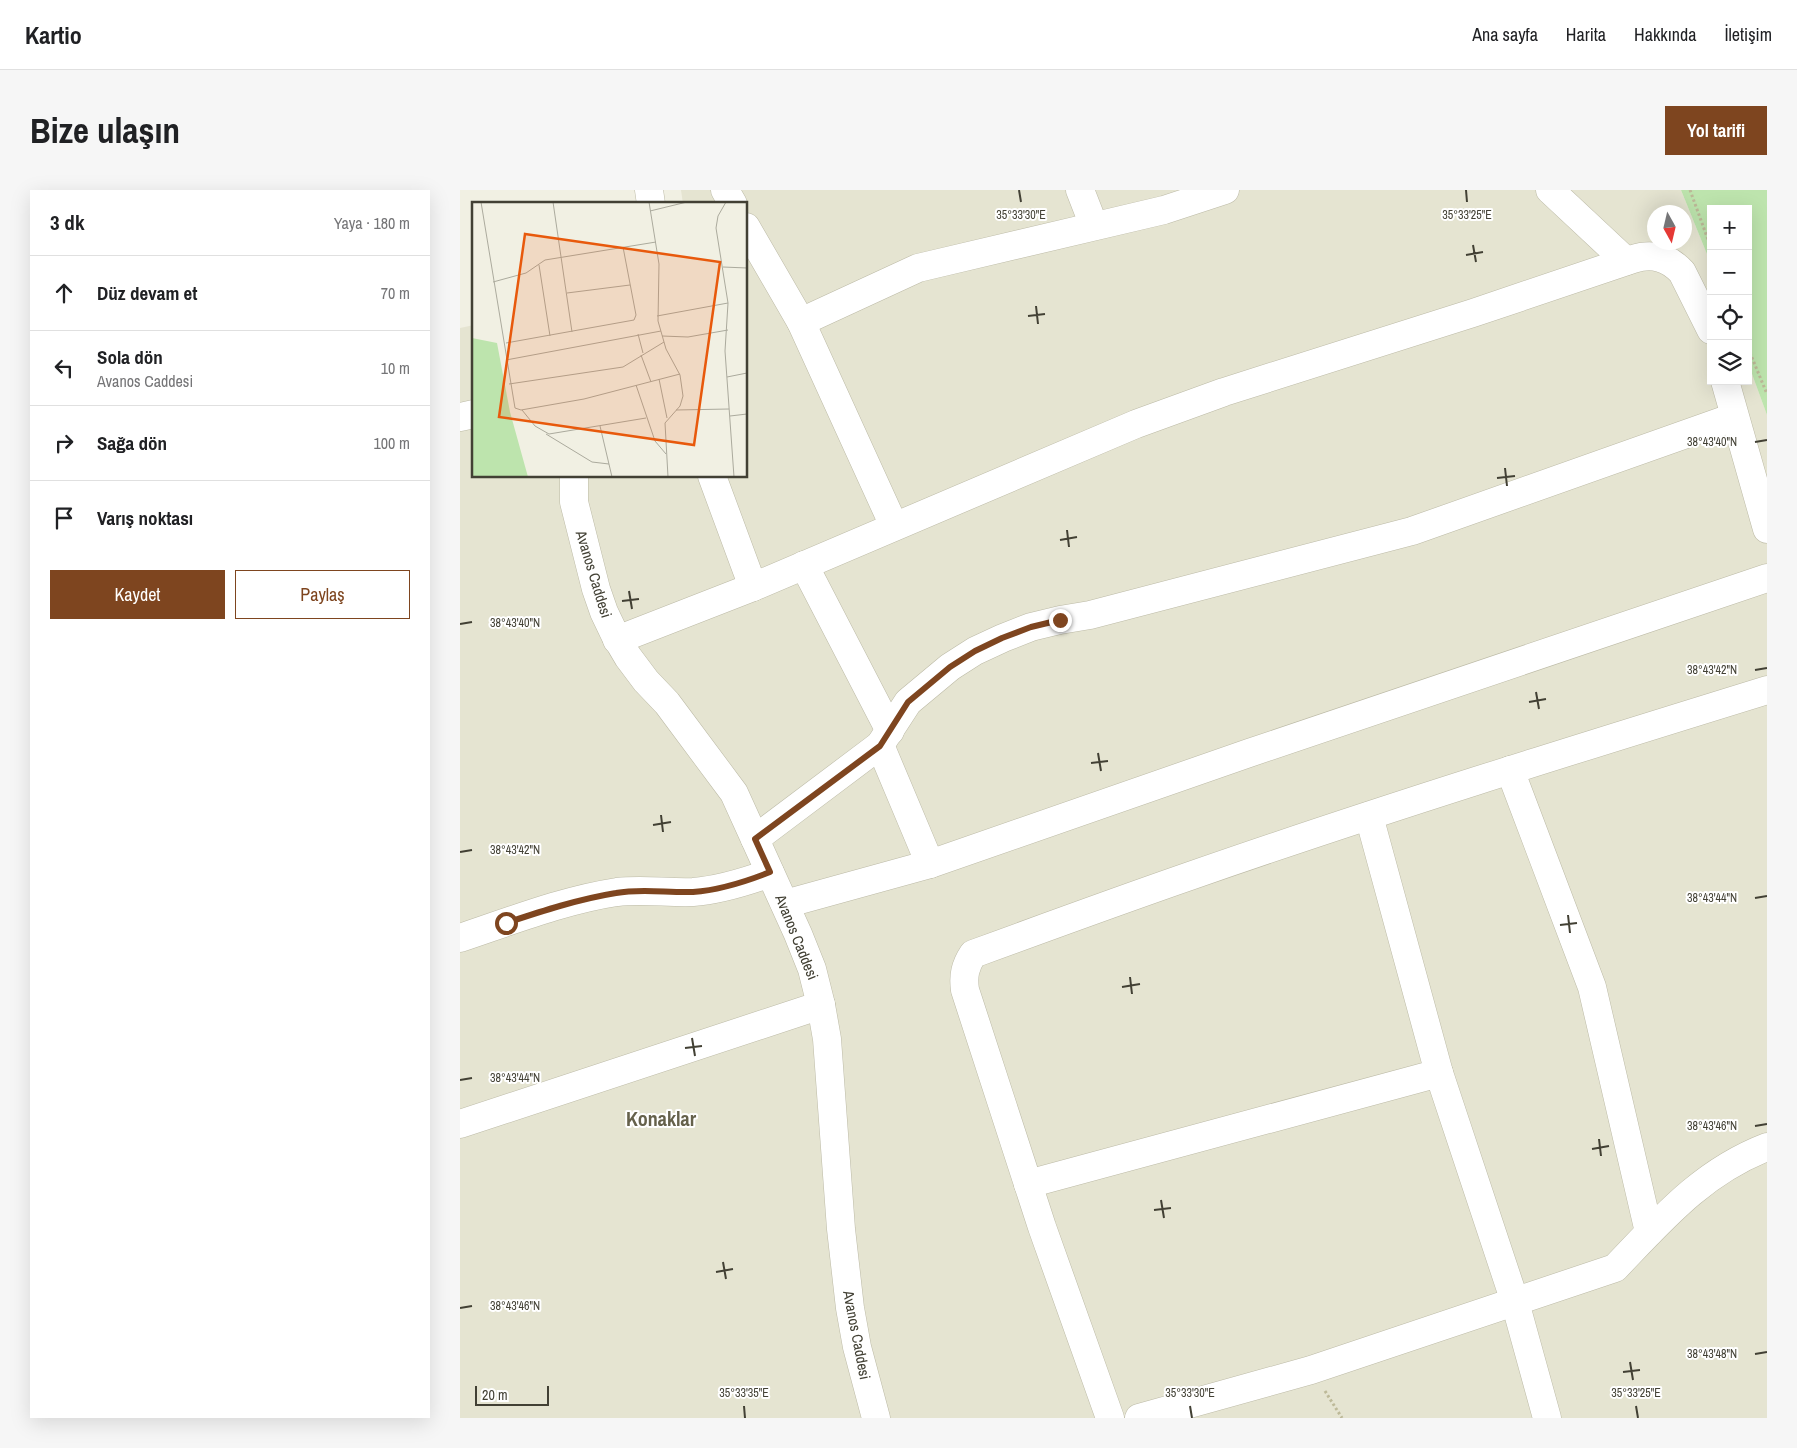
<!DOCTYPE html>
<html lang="tr">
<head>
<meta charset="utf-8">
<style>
  body { margin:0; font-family:"Archivo Narrow",sans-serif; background:#f6f6f6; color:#202124 }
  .controls { position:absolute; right:15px; top:15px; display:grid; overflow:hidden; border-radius:0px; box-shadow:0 5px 20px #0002 }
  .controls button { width:45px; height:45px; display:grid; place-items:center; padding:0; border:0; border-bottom:1px solid #e0e0e0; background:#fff; color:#202124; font:25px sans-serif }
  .compass { position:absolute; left:1187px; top:15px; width:45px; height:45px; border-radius:50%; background:#fff; box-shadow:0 5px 20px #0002; rotate:172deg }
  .scale { position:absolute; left:15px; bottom:12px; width:74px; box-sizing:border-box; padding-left:5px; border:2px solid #424034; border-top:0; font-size:14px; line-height:18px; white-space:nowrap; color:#424034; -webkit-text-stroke:4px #fff; paint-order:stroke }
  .stop { position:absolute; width:15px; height:15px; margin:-11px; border:4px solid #7e451f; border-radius:50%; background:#fff }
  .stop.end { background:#7e451f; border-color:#fff; box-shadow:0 1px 5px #0008 }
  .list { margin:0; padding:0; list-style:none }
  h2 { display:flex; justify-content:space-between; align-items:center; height:65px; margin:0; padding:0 20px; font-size:21px }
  h2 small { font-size:16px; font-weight:400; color:#757577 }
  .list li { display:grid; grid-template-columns:32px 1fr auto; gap:15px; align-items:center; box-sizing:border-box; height:75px; padding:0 20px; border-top:1px solid #e0e0e0 }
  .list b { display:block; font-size:19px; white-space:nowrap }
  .list p { margin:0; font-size:16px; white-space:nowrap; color:#757577 }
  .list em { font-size:16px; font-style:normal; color:#757577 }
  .actions { display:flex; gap:10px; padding:15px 20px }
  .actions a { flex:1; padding:11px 0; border:1px solid #7e451f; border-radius:0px; text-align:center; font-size:18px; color:#7e451f }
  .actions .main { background:#7e451f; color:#fff }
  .icon { flex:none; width:28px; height:28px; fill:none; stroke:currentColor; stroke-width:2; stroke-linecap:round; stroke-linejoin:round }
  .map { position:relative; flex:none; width:1307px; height:1228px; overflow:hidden; border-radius:0px }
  header { display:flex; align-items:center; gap:30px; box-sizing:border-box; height:70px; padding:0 25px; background:#fff; border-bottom:1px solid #e0e0e0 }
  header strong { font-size:24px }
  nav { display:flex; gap:28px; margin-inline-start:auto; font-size:18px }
  .intro { display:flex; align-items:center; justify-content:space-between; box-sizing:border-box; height:120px; padding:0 30px }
  h1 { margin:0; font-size:35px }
  .button { padding:12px 22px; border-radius:0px; background:#7e451f; color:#fff; font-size:18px; font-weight:700 }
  main { display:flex; gap:30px; padding:0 30px }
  aside { flex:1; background:#fff; border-radius:0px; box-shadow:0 5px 20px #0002 }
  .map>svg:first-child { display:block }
</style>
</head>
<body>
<header>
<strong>Kartio</strong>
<nav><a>Ana sayfa</a><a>Harita</a><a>Hakkında</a><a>İletişim</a></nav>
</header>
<div class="intro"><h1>Bize ulaşın</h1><a class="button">Yol tarifi</a></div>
<main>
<aside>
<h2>3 dk<small>Yaya · 180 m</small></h2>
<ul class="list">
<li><svg class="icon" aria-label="ahead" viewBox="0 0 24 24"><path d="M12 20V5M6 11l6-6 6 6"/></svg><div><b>Düz devam et</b></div><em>70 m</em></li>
<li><svg class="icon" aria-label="left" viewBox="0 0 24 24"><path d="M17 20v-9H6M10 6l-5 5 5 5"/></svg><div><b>Sola dön</b><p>Avanos Caddesi</p></div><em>10 m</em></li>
<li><svg class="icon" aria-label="right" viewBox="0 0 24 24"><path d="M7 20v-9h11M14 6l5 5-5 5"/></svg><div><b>Sağa dön</b></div><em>100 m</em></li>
<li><svg class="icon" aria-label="arrive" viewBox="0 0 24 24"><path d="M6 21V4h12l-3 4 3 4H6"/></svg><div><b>Varış noktası</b></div></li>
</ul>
<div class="actions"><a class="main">Kaydet</a><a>Paylaş</a></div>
</aside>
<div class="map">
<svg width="1307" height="1228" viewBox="0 0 1307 1228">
  <rect width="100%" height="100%" fill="#f1f0e3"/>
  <path fill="#e5e4d1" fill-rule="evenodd" d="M221,0H1221L1251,74V191H1288V173L1307,225V1228H0V138L14,135V286H286V14H223ZM1194,22H1224V52H1194Z"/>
  <path fill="#bde4ad" d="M1221,0H1307V225L1288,173V19H1251V74Z"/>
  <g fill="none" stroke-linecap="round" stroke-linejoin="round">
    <defs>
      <g id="minor">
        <path d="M189,0L191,14"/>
        <path d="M265,0L273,14"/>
        <path d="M620,0L634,36"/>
        <path d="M1090,0L1166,71"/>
        <path d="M286,37L341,132L434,336"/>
        <path d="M341,132L458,78L704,20L765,0"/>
        <path d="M1265,191L1307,339"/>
        <path d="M0,227L14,224"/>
        <path d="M114,286V312L136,399L144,422L155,445L168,467L186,491L207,513L274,603L338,744L352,779L361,815L367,849L381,1039L390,1118L397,1157L416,1228"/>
        <path d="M252,286L293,397"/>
        <path d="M344,375L430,541"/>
        <path d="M157,450L293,397L676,234L764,202L1013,123L1173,69C1192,63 1208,67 1222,82L1251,140"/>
        <path d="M420,555L470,674"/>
        <path d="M1050,580L1132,797L1189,1042"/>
        <path d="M909,626L979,883L1055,1112L1087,1228"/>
        <path d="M295,649L420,555L448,512L490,477L515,461L543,448L571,437L600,430L630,425L952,341L1274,227"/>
        <path d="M325,714L470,674L789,563L1307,388"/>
        <path d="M0,748C51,731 104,710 157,702C183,699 208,703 233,702C260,700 285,692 310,683"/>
        <path d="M0,934L361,815"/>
        <path d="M568,994L979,883"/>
        <path d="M650,1228L582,1037L505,800C503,786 505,776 513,764C584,738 655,712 727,687C919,620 1113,560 1307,500"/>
        <path d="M679,1228L851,1180L1155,1078C1202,1029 1242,982 1307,957"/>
      </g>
    </defs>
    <use href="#minor" stroke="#bcbaa6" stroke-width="29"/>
    <g stroke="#bdb998" stroke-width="3" stroke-dasharray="2.5 2.5" stroke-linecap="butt">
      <path d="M1230,0L1251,58"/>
      <path d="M1288,158L1307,204"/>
      <path d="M865,1201L882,1228"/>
    </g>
    <use href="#minor" stroke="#fff" stroke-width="28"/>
  </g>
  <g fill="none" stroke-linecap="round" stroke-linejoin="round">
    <path stroke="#7e451f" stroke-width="6" d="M46,733C82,721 119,709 156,703C182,698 207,703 233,702C260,700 285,692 310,682L295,649L420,556L448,512L490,477L515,461L542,448L571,437L600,430"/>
  </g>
  <path fill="none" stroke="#424034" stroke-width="2" d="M559,0L561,12M1006,0L1007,12M1013,55L1016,72M1006,65L1023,62M576,116L578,134M568,126L585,124M1295,252L1307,250M1045,278L1047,296M1037,288L1055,286M607,340L609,357M600,350L617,347M169,401L172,419M162,411L179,409M0,434L12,432M1295,480L1307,478M1076,502L1079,519M1069,512L1086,509M638,563L641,581M631,573L648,571M201,625L203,642M193,635L211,632M0,662L12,660M1295,708L1307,706M1108,725L1110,743M1100,735L1117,733M670,787L672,804M662,797L680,794M232,848L235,866M225,858L242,856M0,890L12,888M1295,936L1307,934M1139,949L1141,966M1132,959L1149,956M701,1010L704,1028M694,1020L711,1018M263,1072L266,1089M256,1082L273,1079M0,1118L12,1116M1295,1164L1307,1162M1170,1172L1173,1190M1163,1182L1180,1180M284,1216L285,1228M730,1216L732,1228M1176,1216L1178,1228"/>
  <g text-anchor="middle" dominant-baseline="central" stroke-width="4" stroke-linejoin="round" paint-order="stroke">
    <g font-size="15" fill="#424034" stroke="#fff">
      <text transform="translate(134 384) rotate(73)">Avanos Caddesi</text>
      <text transform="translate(337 747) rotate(68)">Avanos Caddesi</text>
      <text transform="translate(397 1145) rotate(79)">Avanos Caddesi</text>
    </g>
    <g font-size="20" font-weight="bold" fill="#65614b" stroke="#fff">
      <text x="201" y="928">Konaklar</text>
    </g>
  </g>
  <g transform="translate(12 12)">
    <rect width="275" height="275" fill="#f1f0e3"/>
    <path d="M0,136L25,141L38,210L56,275H0Z" fill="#bde4ad"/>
    <path fill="none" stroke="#abaa9d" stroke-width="1" d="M9,0L43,206L49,208L112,197L208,172M81,0L100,130M177,0L187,62L186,119L194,147L208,173L211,194L208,204L193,221L196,275M254,0L246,14L244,26L256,101L253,149L262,275M178,9L215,0M67,63L78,134M251,65L275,66M21,80L54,71L73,58L184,40M95,91L158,83M185,114L256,101M166,132L171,151M190,134L216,135L256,128M34,141L162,118L164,113L151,45M169,153L179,180M34,158L189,129M255,175L275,171M187,177L195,216M37,182L151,165L192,140M164,183L183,239L194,252M50,208L63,224L77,232L174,216M204,208L257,207M258,214L275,212M128,224L140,275M74,232L120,260L137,262"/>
    <path fill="#e8590c" fill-opacity="0.15" stroke="#e8590c" stroke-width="2.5" d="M53,32L248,60L222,243L27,215Z"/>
    <rect width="275" height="275" fill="none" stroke="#424034" stroke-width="2.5"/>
  </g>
  <g font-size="12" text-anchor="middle" fill="#424034" stroke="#fff" stroke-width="4" stroke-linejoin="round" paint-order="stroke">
    <text x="561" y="29">35°33'30"E</text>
    <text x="1007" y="29">35°33'25"E</text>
    <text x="1252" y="256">38°43'40"N</text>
    <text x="55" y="437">38°43'40"N</text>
    <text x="1252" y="484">38°43'42"N</text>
    <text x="55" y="664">38°43'42"N</text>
    <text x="1252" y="712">38°43'44"N</text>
    <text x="55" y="892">38°43'44"N</text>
    <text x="1252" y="940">38°43'46"N</text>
    <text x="55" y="1120">38°43'46"N</text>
    <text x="1252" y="1168">38°43'48"N</text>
    <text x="284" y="1207">35°33'35"E</text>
    <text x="730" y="1207">35°33'30"E</text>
    <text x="1176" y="1207">35°33'25"E</text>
  </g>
</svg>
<div class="controls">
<button>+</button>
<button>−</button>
<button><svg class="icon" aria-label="locate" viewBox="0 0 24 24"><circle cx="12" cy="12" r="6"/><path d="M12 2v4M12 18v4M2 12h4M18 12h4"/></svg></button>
<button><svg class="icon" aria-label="layers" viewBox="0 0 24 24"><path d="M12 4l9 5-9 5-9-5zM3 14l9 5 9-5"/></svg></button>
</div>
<svg class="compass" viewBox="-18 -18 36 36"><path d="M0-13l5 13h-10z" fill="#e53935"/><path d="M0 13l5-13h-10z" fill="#757577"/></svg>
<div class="scale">20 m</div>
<div class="stop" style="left:46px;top:733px"></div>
<div class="stop end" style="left:600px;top:430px"></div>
</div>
</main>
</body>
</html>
